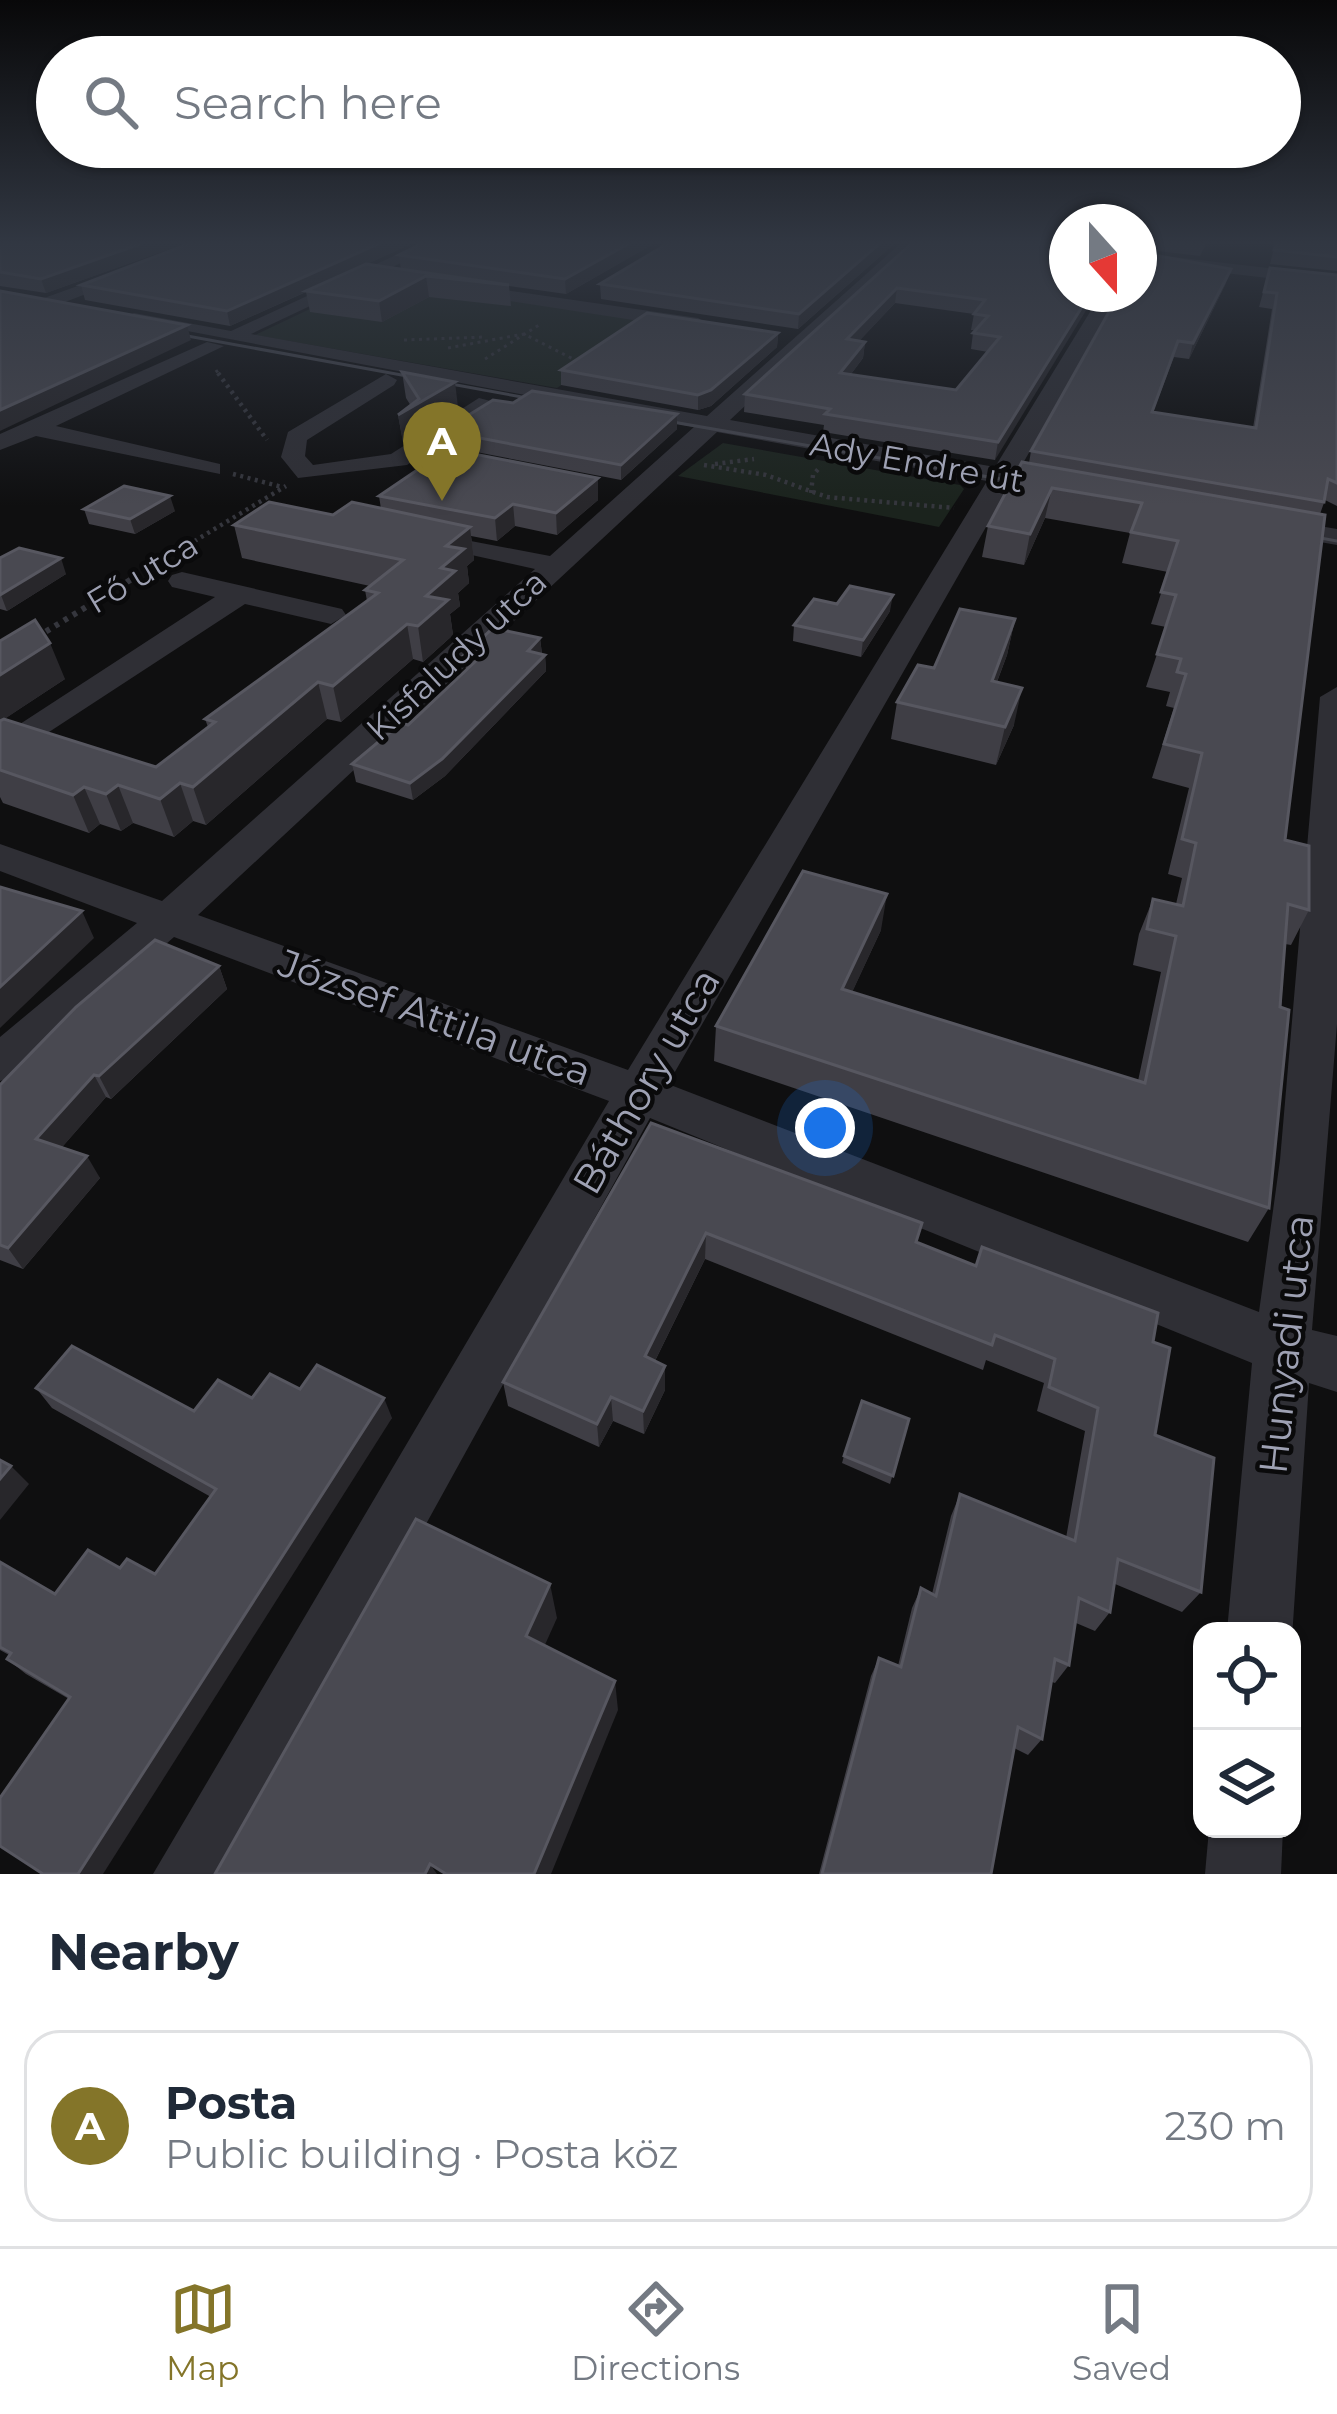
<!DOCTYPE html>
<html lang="en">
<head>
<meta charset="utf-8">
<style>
  body { margin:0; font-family:Montserrat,sans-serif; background:#f2f2f3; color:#1f2937 }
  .controls { position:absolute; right:36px; bottom:36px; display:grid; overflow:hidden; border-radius:24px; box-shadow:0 3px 9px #0004 }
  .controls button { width:108px; height:108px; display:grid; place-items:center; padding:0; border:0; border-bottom:3px solid #e0e1e3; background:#fff; color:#1f2937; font:60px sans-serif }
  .compass { position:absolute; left:1049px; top:204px; width:108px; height:108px; border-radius:50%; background:#fff; box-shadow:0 3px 9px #0004; rotate:159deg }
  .you { position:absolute; left:825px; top:1128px; width:42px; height:42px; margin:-30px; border:9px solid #fff; border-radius:50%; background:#1a73e8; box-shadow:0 0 0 18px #1a73e833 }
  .badge { display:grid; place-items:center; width:78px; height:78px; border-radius:50%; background:#847529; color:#fff; font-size:39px; font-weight:700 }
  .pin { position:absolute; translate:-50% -99px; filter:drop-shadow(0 3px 6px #0008) }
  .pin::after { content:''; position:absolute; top:63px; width:42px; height:36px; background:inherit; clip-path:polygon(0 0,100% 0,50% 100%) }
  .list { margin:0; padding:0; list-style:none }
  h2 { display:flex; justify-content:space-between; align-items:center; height:156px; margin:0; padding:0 48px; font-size:51px }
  h2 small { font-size:39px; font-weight:400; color:#747a83 }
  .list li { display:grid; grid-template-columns:78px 1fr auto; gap:36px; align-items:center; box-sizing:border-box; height:192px; margin:0 24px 24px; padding:0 24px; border:3px solid #e0e1e3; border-radius:36px }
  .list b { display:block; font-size:45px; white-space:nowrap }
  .list p { margin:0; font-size:39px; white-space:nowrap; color:#747a83 }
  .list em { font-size:39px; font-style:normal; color:#747a83 }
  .icon { flex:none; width:66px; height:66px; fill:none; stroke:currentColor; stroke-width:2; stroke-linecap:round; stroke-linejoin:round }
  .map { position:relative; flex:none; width:1337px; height:1874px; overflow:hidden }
  .search { position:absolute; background:#fff; box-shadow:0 3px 9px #0004; left:36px; right:36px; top:36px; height:132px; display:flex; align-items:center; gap:30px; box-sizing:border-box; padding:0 42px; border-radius:66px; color:#747a83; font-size:45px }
  .sheet { height:372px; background:#fff }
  nav { display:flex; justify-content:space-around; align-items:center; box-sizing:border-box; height:168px; border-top:3px solid #e0e1e3; background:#fff; font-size:33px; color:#747a83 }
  nav a { display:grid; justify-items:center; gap:6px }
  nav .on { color:#847529 }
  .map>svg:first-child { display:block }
</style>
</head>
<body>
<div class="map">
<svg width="1337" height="1874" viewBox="0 0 1337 1874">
  <rect width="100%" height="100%" fill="#0f0f10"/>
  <g fill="#1b231d">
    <path d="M371,280L659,318L557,388L255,335Z"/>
    <path d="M723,443L960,485L964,489L939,527L678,476Z"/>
  </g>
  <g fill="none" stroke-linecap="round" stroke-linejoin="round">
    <g stroke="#35363d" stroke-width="3" stroke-dasharray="3 4.5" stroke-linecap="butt">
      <path d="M404,340L485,337"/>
      <path d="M448,348L524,334L581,363"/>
      <path d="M485,359L539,325"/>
      <path d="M216,370L220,376"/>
    </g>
    <g stroke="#35363d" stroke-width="4.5" stroke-dasharray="3 4.5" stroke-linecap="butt">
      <path d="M218,373L267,440"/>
      <path d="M715,464L754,459"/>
      <path d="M704,465L766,475L827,497L954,508"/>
      <path d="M233,474L282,487"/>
      <path d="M811,493L813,475L821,466"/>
      <path d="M188,545L286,486"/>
    </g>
    <g stroke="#35363d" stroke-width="6" stroke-dasharray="4.5 6" stroke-linecap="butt">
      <path d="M176,552L193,542"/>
      <path d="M37,637L153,566"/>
    </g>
    <g fill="#2f2f35" fill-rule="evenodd">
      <path d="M194,244H216L0,327V314Z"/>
      <path d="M420,244H441L251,334L707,416L900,244H917L730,420L995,467L1101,294H1119L1018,472L1036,480L1023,488L1010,485L668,1084L1259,1312L1280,1160L1320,697L1337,687V1024L1312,1330L1337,1336V1392L1309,1383L1292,1638V1631H1227L1252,1363L650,1118L233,1874H153L609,1101L174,937L16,1076L0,1081V1037L137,923L0,871V844L162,901L535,569L408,541V529L550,556L694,427L124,319L134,313L231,331ZM717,432L987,481L628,1070L198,915Z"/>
      <path d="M1139,253L1337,276V286L1139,263Z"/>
      <path d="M457,283L698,318L708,324L698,330L451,292L448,288Z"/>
      <path d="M207,342L224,346L56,426L220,464V474L36,436L0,450V434Z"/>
      <path d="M386,374L397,380L394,385L307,440L305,456L313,465L391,454L479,398L498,403L407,465L298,478L281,457L288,432Z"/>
      <path d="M1267,517L1337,529V545L1258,531V519Z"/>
      <path d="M182,572L342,609L346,615L331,624L245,604L0,764V737L215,597L172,587L168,581L172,575Z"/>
      <path d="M1209,1829H1283L1281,1874H1205Z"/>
    </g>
    <g stroke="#46474f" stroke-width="3">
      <path d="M160,331L555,403"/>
      <path d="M644,417L1046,487"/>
      <path d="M1288,532L1337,541"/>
    </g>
  </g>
  <g fill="#3f3e45" fill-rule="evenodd">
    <path d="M0,244H183L46,293L0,286Z"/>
    <path d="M188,244H411L347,273L401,270L399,255L421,244H653L566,294L509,286L511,306L429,297L382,322L310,312L306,292L230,326L85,300L81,285Z"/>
    <path d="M667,244H894L798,329L601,299L600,284Z"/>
    <path d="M911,244H1067L995,460L823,432L824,425L744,412L745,394ZM895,303L974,314L971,330H976L973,333L971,349L988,352L956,390L851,374L863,358L865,342L859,341Z"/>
    <path d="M1139,244H1206L1200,256L1141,249L1142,253L1226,283L1189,359L1174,357L1153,412L1253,428L1272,309L1259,307L1270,268L1337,275V506L1325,500L1320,514L1285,840L1309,910L1291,945L1285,944L1269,1208L1248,1242L714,1061L716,1026L881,930L852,992L1138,1081L1161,972L1133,965L1139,934L1153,899L1176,904L1182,878L1168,874L1189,788L1152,778L1174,708L1166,706L1170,692L1146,687L1166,627L1151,624L1168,572L1122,563L1130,533L1045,518L1024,565L982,557L988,526L1029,463L1031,451L1139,294Z"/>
    <path d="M1275,244H1337V271L1270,264Z"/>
    <path d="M778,333L777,347L711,406L698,410L561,385V370Z"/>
    <path d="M402,372L458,407L403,442L398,415L411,406L406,398Z"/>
    <path d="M513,403L677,429L621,480L445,446L443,431Z"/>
    <path d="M598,478V500L557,535L515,526L497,541L471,536L474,560L467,566L469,583L458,593L460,606L450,614L453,635L423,662L413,659L341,722L327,719L206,825L193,821L174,837L133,823L121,831L100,824L89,833L3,803L0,797V641L65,679L4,719L156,767L208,727L205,719L367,601L365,590L370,586L242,558L234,525L381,509L379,496Z"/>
    <path d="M84,509L175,511L135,534L89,524Z"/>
    <path d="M0,558L66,574L7,611L0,609Z"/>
    <path d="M837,604L890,611L861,657L793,641L794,625Z"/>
    <path d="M1015,619L1007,655L997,682L1014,725L996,765L891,739L897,702L934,668Z"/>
    <path d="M540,638L542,654L545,655L546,671L445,776L413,800L356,782L352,764L408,725L466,670L464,655Z"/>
    <path d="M219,966L227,989L111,1099L106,1097L62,1147L100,1178L23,1269L0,1260V1085Z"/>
    <path d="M651,1123L917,1243L1153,1342L1155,1435L1201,1592L1182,1612L1115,1584L1110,1612L1095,1631L1076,1623L1069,1665L1055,1683L1052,1682L1042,1739L1028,1755L1014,1748L991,1874H819L871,1676L879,1658L898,1666L912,1608L921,1588L932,1594L951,1516L960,1494L1066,1538L1085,1431L1037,1411L1044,1383L986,1360L983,1370L705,1259L655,1361L665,1366V1390L644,1434L613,1421L599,1447L508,1406L503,1382Z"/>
    <path d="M36,1388L194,1411L252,1398L300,1389L392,1418L69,1699L26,1674L7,1659L9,1655L0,1650V1562L55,1594L120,1568L155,1574L211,1497L52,1408Z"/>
    <path d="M909,1419L890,1484L842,1463L844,1456Z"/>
  </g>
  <g fill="#28272b">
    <path d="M140,244H183L46,293L41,279Z"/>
    <path d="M378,244H411L230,326L227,311Z"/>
    <path d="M628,244H653L566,294L565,279Z"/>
    <path d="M879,244H894L798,329L799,314Z"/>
    <path d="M1231,269L1226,283L1189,359L1193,343Z"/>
    <path d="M426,276L429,297L382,322L379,301Z"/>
    <path d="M897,288L895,303L845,356L847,339Z"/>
    <path d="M1090,294H1096L995,460L998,442Z"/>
    <path d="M187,325L191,340L0,431V410Z"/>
    <path d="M778,333L777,347L711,406L698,410V395Z"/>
    <path d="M865,342L863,358L839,390L840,373Z"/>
    <path d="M455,382L458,407L403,442L398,415Z"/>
    <path d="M677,414V429L621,480V465Z"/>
    <path d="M598,478V500L557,535L556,513Z"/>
    <path d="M1052,488L1045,518L1024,565L1030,534Z"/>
    <path d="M170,496L175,511L135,534L130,519Z"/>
    <path d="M513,504L515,526L497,541L495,518Z"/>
    <path d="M470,527L474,560L467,566L469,583L458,593L460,606L450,614L453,635L423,662L418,626L426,596L441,568L446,546Z"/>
    <path d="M61,558L66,574L7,611L1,595Z"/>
    <path d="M893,595L890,611L861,657L863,640Z"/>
    <path d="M1015,619L1007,655L983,718L992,681Z"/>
    <path d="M407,624L413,659L341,722L333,686Z"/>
    <path d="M540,638L542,655L528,651Z"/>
    <path d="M50,643L65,679L0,722V675Z"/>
    <path d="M545,655L546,671L445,776L413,800L410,783Z"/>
    <path d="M318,682L327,719L206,825L193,787Z"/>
    <path d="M1022,688L1014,725L996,765L1005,727Z"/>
    <path d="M180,783L193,821L174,837L160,799Z"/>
    <path d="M118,785L133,823L121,831L106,794Z"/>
    <path d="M84,787L100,824L89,833L73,795Z"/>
    <path d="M887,894L881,930L837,1025L842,989Z"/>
    <path d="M82,911L94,938L0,1028V987Z"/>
    <path d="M219,966L227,989L111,1099L99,1076Z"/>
    <path d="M94,1075L106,1097L50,1161L36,1139Z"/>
    <path d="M87,1156L100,1178L23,1269L8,1248Z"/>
    <path d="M706,1233L705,1259L645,1381V1356Z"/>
    <path d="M665,1366V1390L644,1434L643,1411Z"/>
    <path d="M611,1397L613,1421L599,1447L597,1424Z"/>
    <path d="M384,1398L392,1418L103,1874H78Z"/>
    <path d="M11,1466L29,1484L0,1520V1479Z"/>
    <path d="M550,1584L557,1618L535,1667L526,1636Z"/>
    <path d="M615,1681L618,1710L551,1874H534Z"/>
    <path d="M430,1864L437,1874H425Z"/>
  </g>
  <g fill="#494951" stroke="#575760" stroke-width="3" fill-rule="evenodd">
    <path d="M0,244H140L41,279L0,272Z"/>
    <path d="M188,244H378L227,311L81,285Z"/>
    <path d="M421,244H628L565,279L399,255Z"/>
    <path d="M667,244H879L799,314L600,284Z"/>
    <path d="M911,244H1067V294H1090L998,442L825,414L830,409L745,394ZM897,288L985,300L974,314L988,316L973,333L1000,337L956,390L840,373L865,342L847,339Z"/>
    <path d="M1139,244L1142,253L1231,269L1193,343L1178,341L1152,412L1256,428L1277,293L1264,292L1270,268L1337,275V483L1328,479L1324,502L1031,451L1119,294H1139Z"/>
    <path d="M1276,244H1337V257L1274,250Z"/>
    <path d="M366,264L509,285L426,276L379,301L306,291Z"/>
    <path d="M0,291L187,325L0,410Z"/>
    <path d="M647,313L778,333L711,390L698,395L561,370Z"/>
    <path d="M402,372L455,382L398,415L419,399Z"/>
    <path d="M532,391L677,414L621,465L443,431L493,400L513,403Z"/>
    <path d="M448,449L598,478L556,513L513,504L495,518L379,496Z"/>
    <path d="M1022,462L1325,515L1285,840L1309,846V910L1288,904L1280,1007L1289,1010L1269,1208L716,1026L803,871L887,894L842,989L1145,1083L1176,936L1147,929L1153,899L1183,906L1196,843L1182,839L1202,753L1164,744L1186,674L1177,672L1181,659L1157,654L1176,595L1161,592L1178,541L1131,532L1142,503L1052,488L1030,534L988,526Z"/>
    <path d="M124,486L170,496L130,519L84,509Z"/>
    <path d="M269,502L333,515L352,502L470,527L446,546L464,549L441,568L455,571L426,596L448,600L418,626L407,624L333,686L318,682L193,787L180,783L160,799L118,785L106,794L84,787L73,795L0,770V721L4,719L156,767L215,722L205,719L378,593L365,590L403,560L234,525Z"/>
    <path d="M19,548L61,558L0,595V558Z"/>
    <path d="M850,586L893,595L863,640L794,625L814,599L837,604Z"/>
    <path d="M960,609L1015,619L992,681L1022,688L1005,727L897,702L918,665L934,668Z"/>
    <path d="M35,620L50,643L0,675V641Z"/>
    <path d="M493,628L540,638L528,651L545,655L442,759L410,783L352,764L401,723L408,725L479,658L464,655Z"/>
    <path d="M0,887L82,911L0,987Z"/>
    <path d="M155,940L219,966L99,1076L94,1075L36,1139L87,1156L8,1248L0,1245V1085L76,1007Z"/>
    <path d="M651,1123L922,1223L916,1242L976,1266L982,1247L1158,1313L1153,1342L1170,1348L1155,1435L1214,1458L1201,1592L1118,1559L1110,1612L1079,1598L1069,1665L1055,1659L1042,1739L1018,1727L991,1874H822L879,1658L901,1667L921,1588L936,1596L960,1494L1075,1541L1098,1408L1049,1387L1055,1359L995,1335L992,1345L706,1233L645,1356L665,1366L643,1411L611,1397L597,1424L503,1382Z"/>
    <path d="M72,1346L194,1411L218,1380L252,1398L270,1374L300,1389L317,1365L384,1398L78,1874H43L0,1846V1798L70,1697L7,1659L11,1653L0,1647V1562L55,1594L88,1550L120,1568L127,1559L155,1574L216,1489L36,1388Z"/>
    <path d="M862,1401L909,1419L893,1476L844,1456Z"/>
    <path d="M0,1460L11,1466L0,1479Z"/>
    <path d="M416,1519L550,1584L526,1636L615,1681L534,1874H446L430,1864L425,1874H215Z"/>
  </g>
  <linearGradient id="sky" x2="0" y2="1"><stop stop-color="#080809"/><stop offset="0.48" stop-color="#313742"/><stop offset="1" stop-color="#313742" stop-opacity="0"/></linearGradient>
  <rect width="1337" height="506" fill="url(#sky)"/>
  <g text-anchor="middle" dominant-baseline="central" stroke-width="9" stroke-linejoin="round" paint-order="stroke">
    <g font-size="33" fill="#9ea1b3" stroke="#0a0a0b">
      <text transform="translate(917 462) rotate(10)">Ady Endre út</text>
      <text transform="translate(142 573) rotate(-31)">Fő utca</text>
      <text transform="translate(456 655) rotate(-43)">Kisfaludy utca</text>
    </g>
    <g font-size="39" fill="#9ea1b3" stroke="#0a0a0b">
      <text transform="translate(435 1017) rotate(20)">József Attila utca</text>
      <text transform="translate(646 1081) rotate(-60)">Báthory utca</text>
      <text transform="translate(1286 1344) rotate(-84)">Hunyadi utca</text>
    </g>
  </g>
</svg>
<div class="controls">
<button><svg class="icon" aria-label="locate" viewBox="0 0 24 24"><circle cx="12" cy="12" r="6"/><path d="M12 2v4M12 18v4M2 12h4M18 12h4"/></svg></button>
<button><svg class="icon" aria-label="layers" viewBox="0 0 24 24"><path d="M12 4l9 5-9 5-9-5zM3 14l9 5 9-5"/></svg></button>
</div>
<svg class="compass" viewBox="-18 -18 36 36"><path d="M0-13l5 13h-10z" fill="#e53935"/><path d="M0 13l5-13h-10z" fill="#747a83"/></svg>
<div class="you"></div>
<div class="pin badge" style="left:442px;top:501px">A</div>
<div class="search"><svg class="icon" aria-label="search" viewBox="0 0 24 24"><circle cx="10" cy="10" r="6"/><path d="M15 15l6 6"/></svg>Search here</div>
</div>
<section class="sheet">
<h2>Nearby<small></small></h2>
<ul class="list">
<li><span class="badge">A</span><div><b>Posta</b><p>Public building · Posta köz</p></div><em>230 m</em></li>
</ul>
</section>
<nav>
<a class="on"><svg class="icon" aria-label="map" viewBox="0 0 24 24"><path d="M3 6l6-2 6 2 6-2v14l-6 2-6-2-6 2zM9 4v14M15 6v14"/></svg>Map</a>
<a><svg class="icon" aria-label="directions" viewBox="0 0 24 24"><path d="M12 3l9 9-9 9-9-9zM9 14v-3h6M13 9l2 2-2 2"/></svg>Directions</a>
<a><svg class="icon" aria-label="saved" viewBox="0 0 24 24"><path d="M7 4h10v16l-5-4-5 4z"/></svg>Saved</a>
</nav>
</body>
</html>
